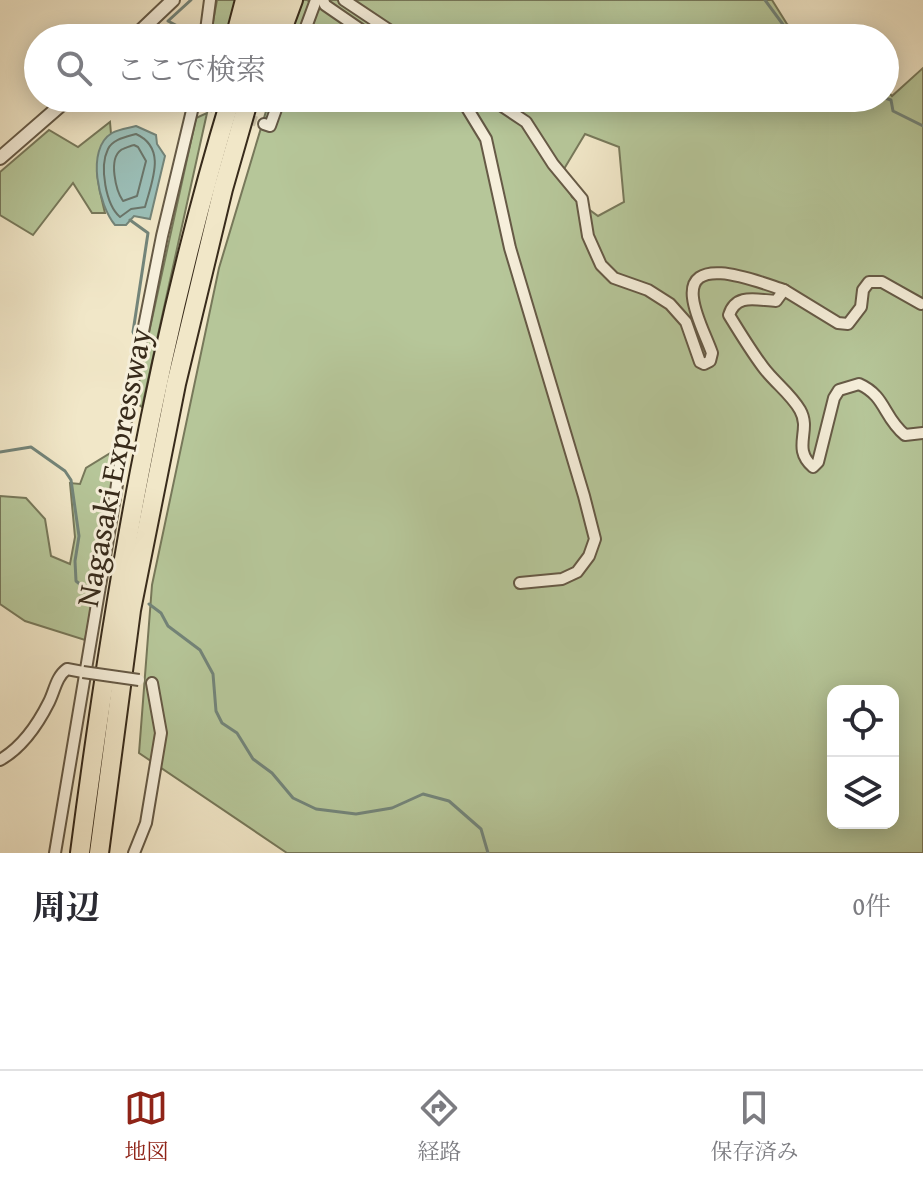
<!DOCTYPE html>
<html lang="ja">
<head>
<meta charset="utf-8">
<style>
  body { margin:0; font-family:"Gentium Book Plus","Noto Serif JP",serif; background:#f2f2f3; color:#2b2b33 }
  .controls { position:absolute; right:24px; bottom:24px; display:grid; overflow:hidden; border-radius:16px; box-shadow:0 4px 20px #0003 }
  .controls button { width:72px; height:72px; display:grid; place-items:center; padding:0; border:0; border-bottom:2px solid #e1e1e2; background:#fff; color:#2b2b33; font:40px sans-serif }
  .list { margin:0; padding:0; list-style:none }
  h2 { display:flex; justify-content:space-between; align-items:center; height:104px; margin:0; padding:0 32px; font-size:34px }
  h2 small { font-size:26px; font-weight:400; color:#7c7c81 }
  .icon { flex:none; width:44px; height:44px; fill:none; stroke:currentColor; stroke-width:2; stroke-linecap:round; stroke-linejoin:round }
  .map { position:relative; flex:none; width:923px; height:853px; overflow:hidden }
  .search { position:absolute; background:#fff; box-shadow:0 4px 20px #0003; left:24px; right:24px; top:24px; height:88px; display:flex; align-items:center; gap:20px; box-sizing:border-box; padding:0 28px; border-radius:44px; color:#7c7c81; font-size:30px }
  .sheet { height:216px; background:#fff }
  nav { display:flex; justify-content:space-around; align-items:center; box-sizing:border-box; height:112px; border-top:2px solid #e1e1e2; background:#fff; font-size:22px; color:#7c7c81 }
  nav a { display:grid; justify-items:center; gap:4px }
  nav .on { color:#8f2418 }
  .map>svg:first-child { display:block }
</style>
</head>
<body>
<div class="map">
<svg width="923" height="853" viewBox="0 0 923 853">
  <rect width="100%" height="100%" fill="#f1e7c8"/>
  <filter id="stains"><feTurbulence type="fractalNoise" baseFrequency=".0025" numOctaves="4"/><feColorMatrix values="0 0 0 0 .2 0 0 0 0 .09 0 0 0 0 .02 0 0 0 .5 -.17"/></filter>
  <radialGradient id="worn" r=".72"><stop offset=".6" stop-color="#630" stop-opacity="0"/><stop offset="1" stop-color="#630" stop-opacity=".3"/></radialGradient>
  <g fill="#b6c699" stroke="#77785a" stroke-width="2" fill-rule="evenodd">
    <path d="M217,0H236L226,38H210Z"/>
    <path d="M302,0H307L319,9L325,0H772L787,24L807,38H289Z"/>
    <path d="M923,68V853H287L139,753L152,585L219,268L270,98H885V89L892,96ZM585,134L619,147L624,202L598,216L572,197L561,174ZM833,691H893V823H833Z"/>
    <path d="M207,113L142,407L134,401L196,118Z"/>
    <path d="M110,122L111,134C89,159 98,183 105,213H92L73,183L33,235L0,215V172L49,130L78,147Z"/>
    <path d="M117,449L108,523L85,640L25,621L0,604V496L26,498L45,519L51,556L70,564L75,537L70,483L80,484L86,468Z"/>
  </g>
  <path fill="#9bbfb8" stroke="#738479" stroke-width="2" d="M136,126L156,135L157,144L165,156L150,219L134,216L126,225H115C99,206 85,149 112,133C119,129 129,128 136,126Z"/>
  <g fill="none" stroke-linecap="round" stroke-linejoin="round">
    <g stroke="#6a756a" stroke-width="2">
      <path d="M136,134C167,148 152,181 145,207L131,209L120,217C106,205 99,167 108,149C113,139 126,137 136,134Z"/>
      <path d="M134,145L138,147L146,161L137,196L123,201C116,191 108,159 121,150C122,149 133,145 134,145Z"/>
    </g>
    <g stroke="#738479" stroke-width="3">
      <path d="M191,0L168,21L198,37"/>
      <path d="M765,0L790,34L796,38"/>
      <path d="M885,98L891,100L893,111L923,126"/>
      <path d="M130,220L148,233L133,332L138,341"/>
      <path d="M0,452L31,447L65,471L71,480L79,536L75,561L76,581L86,589"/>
      <path d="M149,604L161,613L168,626L200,650L213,674L216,711L222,723L237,733L253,759L272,773L293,798L316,809L356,814L392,808L423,794L449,801L481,829L488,853"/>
    </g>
    <path stroke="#ccc1a5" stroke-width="10" stroke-dasharray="10 5" stroke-linecap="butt" d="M204,105L264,124"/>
    <defs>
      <g id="minor">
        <path d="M323,0L325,5L373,38"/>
        <path d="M344,0L401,38"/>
        <path d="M205,38L210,0"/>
        <path d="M302,38L316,0"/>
        <path d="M461,98L486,139L510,248L584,496L595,539L589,556L577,572L562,579L520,583"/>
        <path d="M490,98L526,122L553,164L582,199L588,236L601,265L614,278L648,290L670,304L686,322L700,362L704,364L710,361L712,353C706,336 695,316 693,298C687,251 764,284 784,290L776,301C756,300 736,293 729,315C740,333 751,351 763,367C774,382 791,394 800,410C812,431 791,448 813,467L818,462L834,398L839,390L859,384C886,396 883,417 905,435L923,433"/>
        <path d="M264,124L270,126L280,98"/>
        <path d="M784,290L838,323L848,324L861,307L863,290L869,282H882L921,304"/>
        <path d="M0,760C21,748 38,724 49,702C55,690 56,677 67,669L83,672"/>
        <path d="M55,853L116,491L127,412L162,236L195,98"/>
        <path d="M134,853L146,823L161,733L152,683"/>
      </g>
      <g id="tertiary">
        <path d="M133,38L173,0"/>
        <path d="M0,158L69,98"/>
      </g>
      <g id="motorway">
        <path d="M268,35L279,0"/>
        <path d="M235,38L245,0"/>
        <path d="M249,38L261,0"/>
        <path d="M279,38L293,0"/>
        <path d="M80,853C113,599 156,344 231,98"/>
        <path d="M99,853L131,610L176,384L223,189L249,98"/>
      </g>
    </defs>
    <use href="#minor" stroke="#665a46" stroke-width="14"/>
    <use href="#tertiary" stroke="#665a46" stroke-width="16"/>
    <use href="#motorway" stroke="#382b1b" stroke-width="22"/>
    <use href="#minor" stroke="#f6efdb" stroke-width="10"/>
    <use href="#tertiary" stroke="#f6efdb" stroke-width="12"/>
    <use href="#motorway" stroke="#f1e7c8" stroke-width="18"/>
    <defs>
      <path id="minor-bridge" d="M83,672L139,680"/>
    </defs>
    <use href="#minor-bridge" stroke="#665a46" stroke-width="14" stroke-linecap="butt"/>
    <use href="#minor-bridge" stroke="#f6efdb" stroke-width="10"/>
  </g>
  <g text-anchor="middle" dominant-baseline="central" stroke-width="6" stroke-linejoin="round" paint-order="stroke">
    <g font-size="32" fill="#382b1b" stroke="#f6efdb">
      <text transform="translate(113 467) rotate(-79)">Nagasaki Expressway</text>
    </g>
  </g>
  <rect width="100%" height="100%" filter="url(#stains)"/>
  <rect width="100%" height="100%" fill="url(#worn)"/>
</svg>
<div class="controls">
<button><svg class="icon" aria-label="locate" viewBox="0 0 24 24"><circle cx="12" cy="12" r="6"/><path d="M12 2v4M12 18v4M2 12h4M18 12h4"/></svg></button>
<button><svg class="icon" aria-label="layers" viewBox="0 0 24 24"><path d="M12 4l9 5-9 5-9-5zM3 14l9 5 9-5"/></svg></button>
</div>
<div class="search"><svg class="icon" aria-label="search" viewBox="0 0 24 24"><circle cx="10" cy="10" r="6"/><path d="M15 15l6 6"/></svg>ここで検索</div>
</div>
<section class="sheet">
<h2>周辺<small>0件</small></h2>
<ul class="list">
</ul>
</section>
<nav>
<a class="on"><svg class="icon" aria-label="map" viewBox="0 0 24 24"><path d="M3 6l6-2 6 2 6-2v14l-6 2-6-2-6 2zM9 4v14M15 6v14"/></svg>地図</a>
<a><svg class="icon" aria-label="directions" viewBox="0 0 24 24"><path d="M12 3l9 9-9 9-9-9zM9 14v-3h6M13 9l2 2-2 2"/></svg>経路</a>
<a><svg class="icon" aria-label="saved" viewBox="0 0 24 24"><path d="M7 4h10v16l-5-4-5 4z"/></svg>保存済み</a>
</nav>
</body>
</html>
